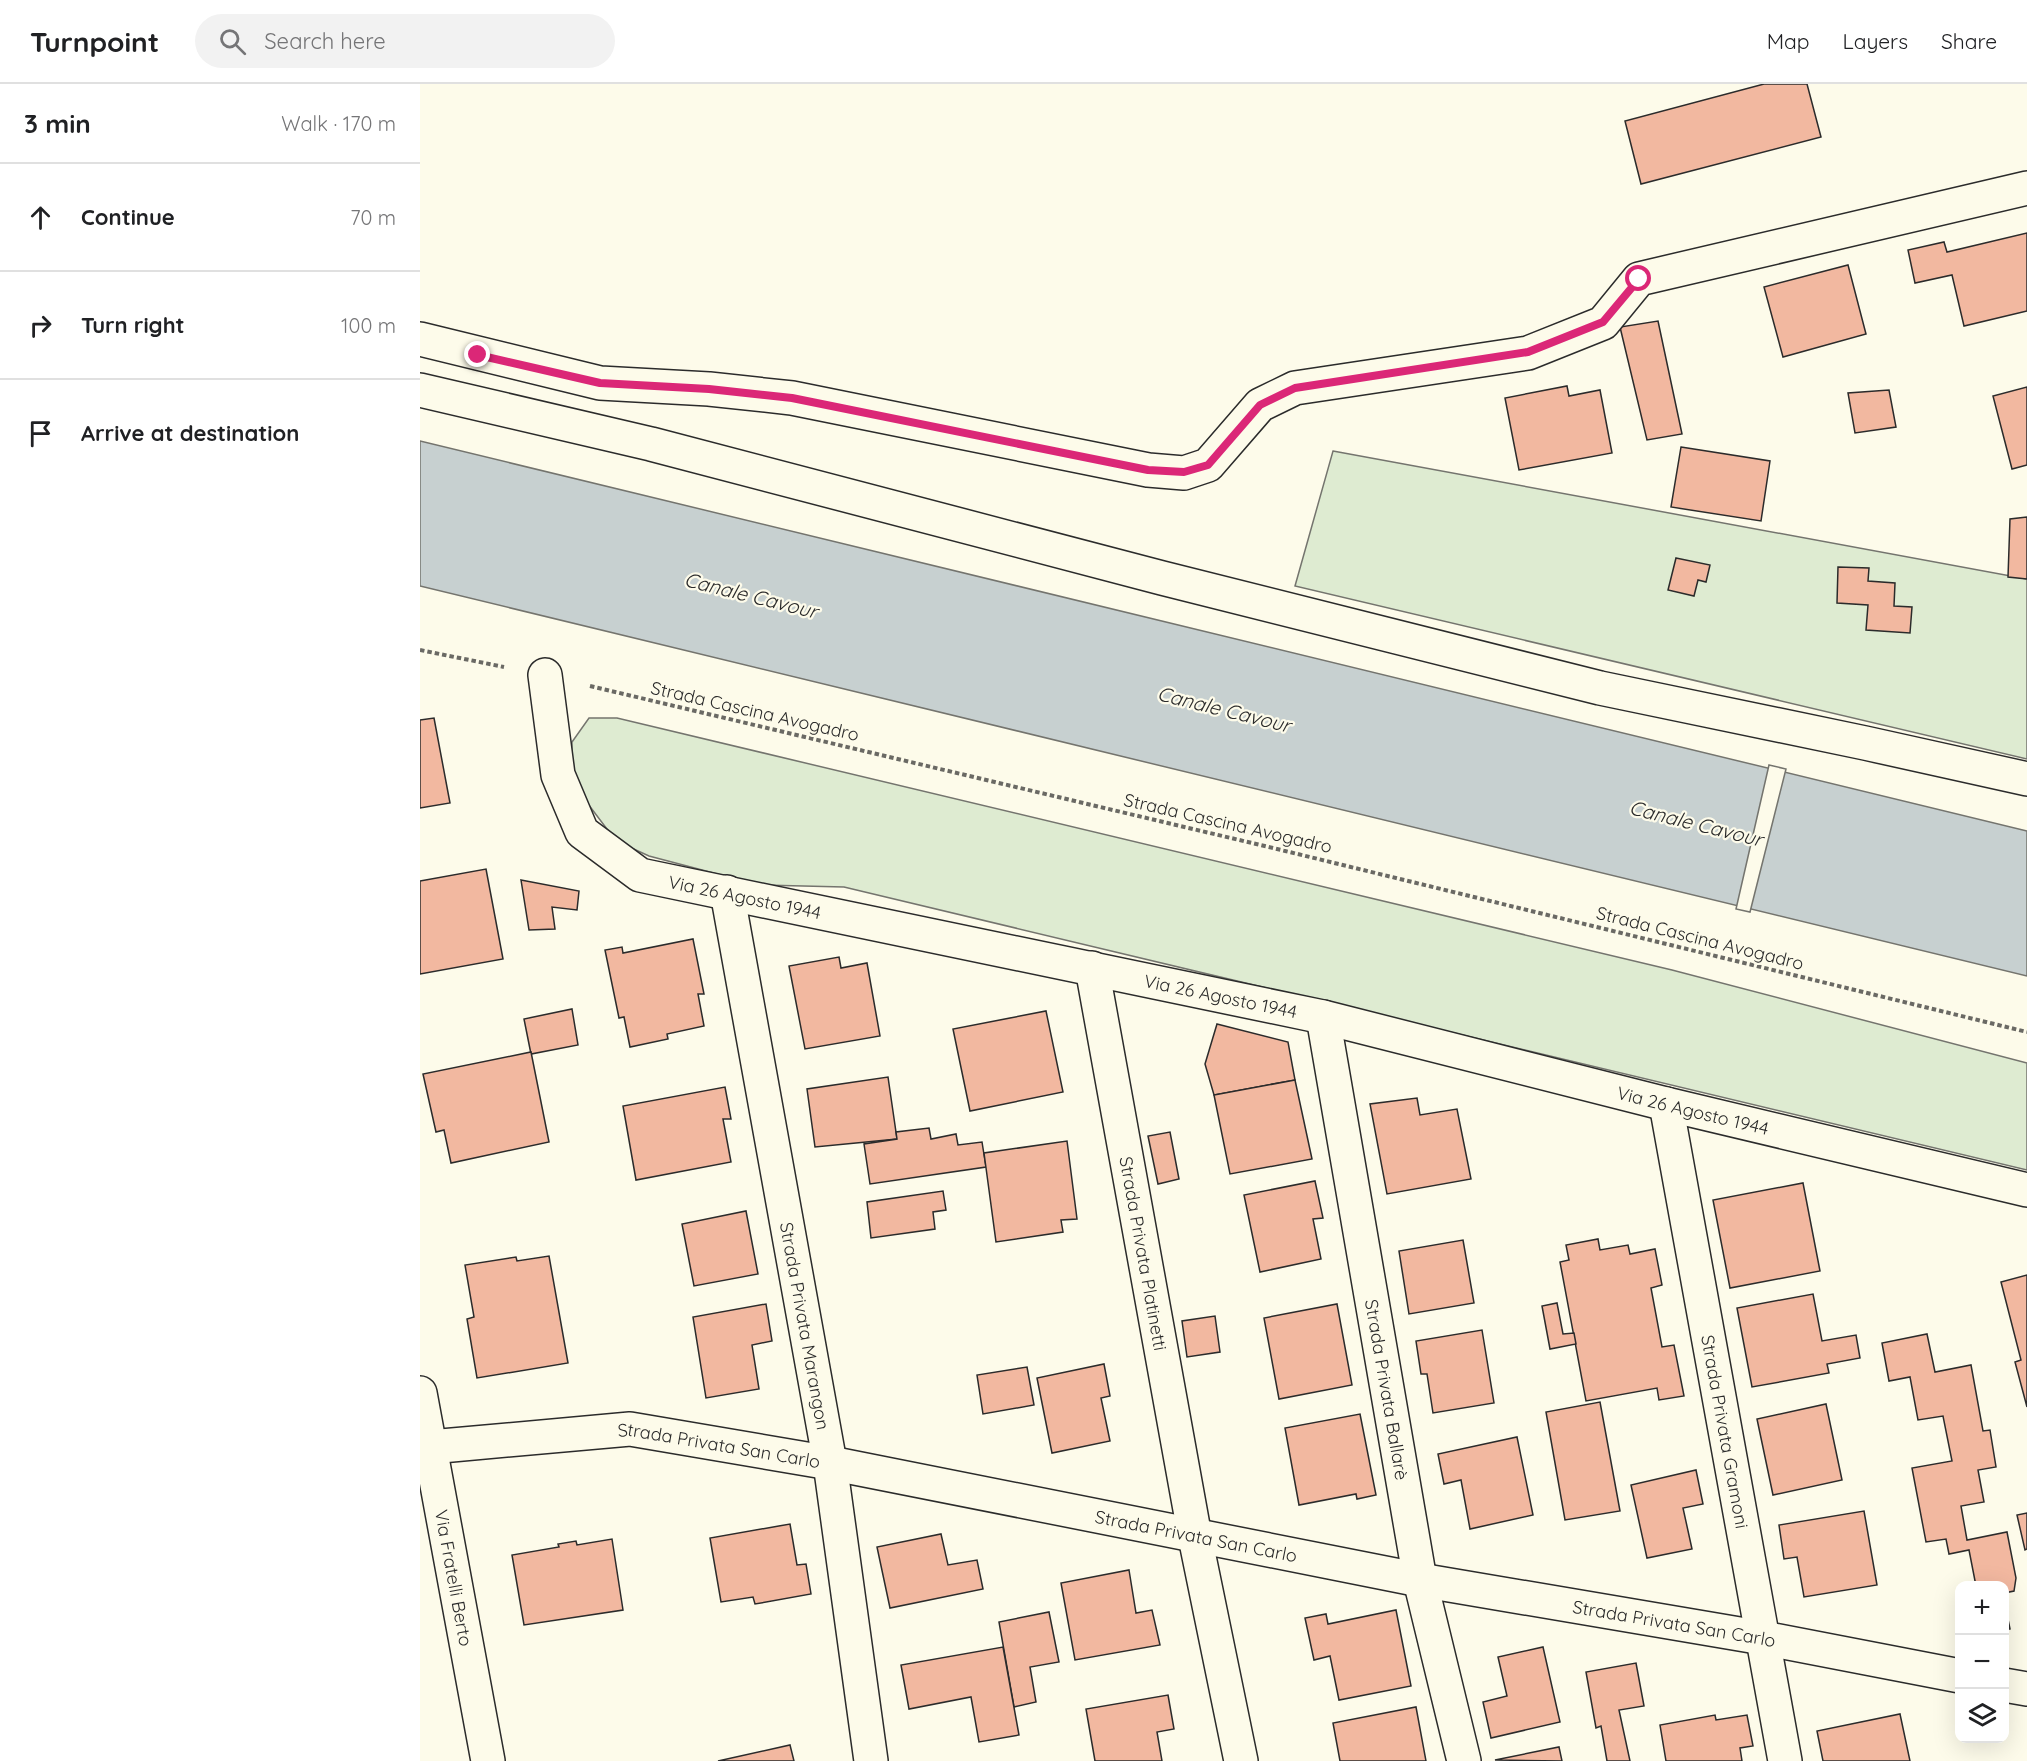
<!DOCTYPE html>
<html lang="en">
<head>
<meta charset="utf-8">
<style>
  body { margin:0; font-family:Quicksand,sans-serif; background:#f2f2f2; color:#202124 }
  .controls { position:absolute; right:18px; bottom:18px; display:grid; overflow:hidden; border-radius:12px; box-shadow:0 6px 24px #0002 }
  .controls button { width:54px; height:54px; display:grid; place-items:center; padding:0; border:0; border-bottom:2px solid #e0e0e0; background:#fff; color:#202124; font:30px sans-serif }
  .stop { position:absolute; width:18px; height:18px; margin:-14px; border:4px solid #db2777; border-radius:50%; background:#fff }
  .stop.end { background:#db2777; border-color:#fff; box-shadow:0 2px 6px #0008 }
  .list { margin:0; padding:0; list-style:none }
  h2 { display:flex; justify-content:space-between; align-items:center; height:78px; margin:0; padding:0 24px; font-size:26px }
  h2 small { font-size:20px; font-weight:400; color:#757577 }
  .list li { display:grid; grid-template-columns:39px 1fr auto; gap:18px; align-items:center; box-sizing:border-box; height:108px; padding:0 24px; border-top:2px solid #e0e0e0 }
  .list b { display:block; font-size:22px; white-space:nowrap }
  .list em { font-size:20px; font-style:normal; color:#757577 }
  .icon { flex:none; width:33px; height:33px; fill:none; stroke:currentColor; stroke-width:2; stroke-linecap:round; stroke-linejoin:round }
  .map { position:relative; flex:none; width:1607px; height:1677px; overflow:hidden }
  header { display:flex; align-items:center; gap:36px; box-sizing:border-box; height:84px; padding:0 30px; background:#fff; border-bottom:2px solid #e0e0e0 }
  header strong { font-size:28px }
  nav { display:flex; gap:33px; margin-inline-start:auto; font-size:21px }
  .search { width:420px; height:54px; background:#f2f2f2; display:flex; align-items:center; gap:15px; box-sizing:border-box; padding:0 21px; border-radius:33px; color:#757577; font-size:22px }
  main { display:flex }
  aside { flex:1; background:#fff }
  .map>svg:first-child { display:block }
</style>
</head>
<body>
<header>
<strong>Turnpoint</strong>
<div class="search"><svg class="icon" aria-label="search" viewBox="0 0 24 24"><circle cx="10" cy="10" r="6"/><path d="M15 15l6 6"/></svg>Search here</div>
<nav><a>Map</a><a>Layers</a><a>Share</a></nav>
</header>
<main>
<aside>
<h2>3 min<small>Walk · 170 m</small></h2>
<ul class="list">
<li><svg class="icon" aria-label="ahead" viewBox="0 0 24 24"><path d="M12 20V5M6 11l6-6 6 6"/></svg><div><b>Continue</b></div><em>70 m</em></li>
<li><svg class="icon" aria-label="right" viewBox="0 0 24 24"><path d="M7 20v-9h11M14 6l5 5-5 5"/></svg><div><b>Turn right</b></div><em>100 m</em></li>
<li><svg class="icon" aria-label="arrive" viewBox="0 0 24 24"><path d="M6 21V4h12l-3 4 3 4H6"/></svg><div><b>Arrive at destination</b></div></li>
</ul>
</aside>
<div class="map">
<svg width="1607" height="1677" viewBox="0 0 1607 1677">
  <rect width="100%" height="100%" fill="#fdfbea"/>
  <g fill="#deebd1" stroke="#74746e" stroke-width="1.5">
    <path d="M913,367L1607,495V675L875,502Z"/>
    <path d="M169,634H197L1252,886L1607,979V1086L424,803L339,801L229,772L196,757L165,716L151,685L152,658Z"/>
  </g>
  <path fill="#c7d0d0" stroke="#74746e" stroke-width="1.5" d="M0,357L1607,747V892L0,502Z"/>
  <path fill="#fdfbea" stroke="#74746e" stroke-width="1.5" d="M1349,681L1366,685L1330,828L1316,825Z"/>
  <g fill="#f2b8a0" stroke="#2b2b2b" stroke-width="1.5">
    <path d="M1344,0H1387L1401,53L1221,100L1205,37Z"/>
    <path d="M1607,149V227L1544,242L1532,191L1495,199L1488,166L1524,158L1527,168Z"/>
    <path d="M1428,181L1446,250L1363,273L1344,203Z"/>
    <path d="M1238,237L1262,350L1227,356L1200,243Z"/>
    <path d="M1147,302L1149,312L1180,306L1192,369L1099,386L1085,314Z"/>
    <path d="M1607,303V381L1592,385L1573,312Z"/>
    <path d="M1469,306L1476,343L1435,349L1428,309Z"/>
    <path d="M1261,363L1350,377L1341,437L1251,423Z"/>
    <path d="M1607,433V495L1588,493L1590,435Z"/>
    <path d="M1256,474L1290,481L1286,498L1278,496L1274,512L1248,506Z"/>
    <path d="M1418,483L1449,484L1448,497L1475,499L1474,522L1492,523L1490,549L1446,546L1448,521L1417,519Z"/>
    <path d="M14,634L30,719L0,724V636Z"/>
    <path d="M66,785L83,875L0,890V797Z"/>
    <path d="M101,796L159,807L157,826L132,823L135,845L109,846Z"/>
    <path d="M273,855L284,910H278L284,942L247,950L248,955L210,963L204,933L199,934L185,866L202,863L203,869Z"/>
    <path d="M419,873L421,884L447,879L460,952L385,965L369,882Z"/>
    <path d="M152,925L158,961L111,970L104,935Z"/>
    <path d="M626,927L643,1008L550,1027L533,945Z"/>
    <path d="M797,940L868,958L875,996L794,1011L785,980Z"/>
    <path d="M111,968L129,1058L31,1079L24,1046L16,1048L3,990Z"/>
    <path d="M468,993L477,1055L395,1063L387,1005Z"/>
    <path d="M875,996L892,1075L810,1090L794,1011Z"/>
    <path d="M305,1003L311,1035H303L311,1078L216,1096L203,1022Z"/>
    <path d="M997,1014L1000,1031L1037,1025L1051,1095L967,1110L950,1020Z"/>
    <path d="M509,1044L511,1055L536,1050L538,1061L562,1058L566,1083L450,1100L444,1060L477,1055L476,1048Z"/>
    <path d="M750,1048L759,1095L738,1100L728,1052Z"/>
    <path d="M647,1057L657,1135L641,1136L643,1148L576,1158L564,1069Z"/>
    <path d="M895,1097L903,1134L893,1135L901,1175L840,1188L824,1111Z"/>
    <path d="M1383,1099L1400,1187L1310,1204L1293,1116Z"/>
    <path d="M523,1107L526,1126L513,1128L515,1145L451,1154L447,1118Z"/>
    <path d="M326,1127L338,1190L274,1202L262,1140Z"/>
    <path d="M1178,1155L1180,1166L1208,1161L1210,1170L1235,1165L1242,1201L1231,1204L1242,1263L1254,1261L1264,1312L1239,1316L1237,1304L1166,1317L1140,1178L1149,1176L1146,1161Z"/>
    <path d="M1043,1156L1054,1219L989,1230L979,1167Z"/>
    <path d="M129,1172L148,1279L57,1294L47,1235L54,1233L45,1181L96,1173L97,1177Z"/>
    <path d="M1607,1191V1323L1595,1278L1601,1276L1581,1198Z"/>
    <path d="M1393,1210L1402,1257L1436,1251L1440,1274L1407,1280L1409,1289L1332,1303L1317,1224Z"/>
    <path d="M1137,1219L1143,1250L1154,1249L1156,1260L1130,1265L1122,1222Z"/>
    <path d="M346,1220L352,1257L332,1261L339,1305L286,1314L273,1233Z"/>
    <path d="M917,1220L932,1301L859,1315L844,1234Z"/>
    <path d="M795,1232L800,1268L767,1273L762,1237Z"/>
    <path d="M1062,1246L1074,1319L1013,1329L1007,1290H1001L996,1257Z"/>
    <path d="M1507,1250L1515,1288L1551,1281L1563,1347L1570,1346L1576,1383L1558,1386L1564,1418L1541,1422L1547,1456L1587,1448L1596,1494L1594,1507L1584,1509V1502H1556L1549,1466L1529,1470L1526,1455L1506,1458L1492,1384L1532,1377L1523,1332L1498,1336L1490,1293L1469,1297L1462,1259Z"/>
    <path d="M684,1280L690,1312L681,1314L690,1357L632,1369L617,1294Z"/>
    <path d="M607,1283L614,1321L563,1330L557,1291Z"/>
    <path d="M1180,1318L1200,1427L1145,1436L1126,1328Z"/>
    <path d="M1406,1320L1422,1396L1353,1411L1337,1335Z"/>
    <path d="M940,1330L956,1411L937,1415L936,1410L879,1421L865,1344Z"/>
    <path d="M1097,1353L1113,1431L1050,1445L1041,1396L1024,1400L1018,1370Z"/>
    <path d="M1276,1386L1283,1420L1263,1424L1272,1465L1227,1474L1211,1401Z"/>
    <path d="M1444,1427L1457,1501L1384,1513L1377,1473L1364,1475L1359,1441Z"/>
    <path d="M1607,1429V1465L1605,1466L1597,1431Z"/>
    <path d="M370,1440L377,1481L386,1480L391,1510L335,1520L333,1513L301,1518L290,1454Z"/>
    <path d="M521,1450L528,1481L557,1476L563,1505L470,1524L457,1463Z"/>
    <path d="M192,1455L203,1526L104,1541L92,1471L139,1463L138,1460L156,1457L157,1461Z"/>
    <path d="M709,1486L716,1529L732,1526L740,1561L655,1576L641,1499Z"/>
    <path d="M1584,1516L1590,1545L1584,1546Z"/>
    <path d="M976,1526L991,1602L919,1616L910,1572L894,1576L885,1534L906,1530L908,1540Z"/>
    <path d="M629,1528L639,1578L610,1583L616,1618L594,1623L579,1538Z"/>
    <path d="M583,1563L599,1651L559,1658L551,1613L489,1625L481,1581Z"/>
    <path d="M1123,1563L1140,1638L1071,1654L1063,1618L1087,1612L1078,1573Z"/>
    <path d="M1216,1579L1224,1622L1199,1626L1210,1677H1187L1181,1642L1176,1644L1166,1588Z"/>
    <path d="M748,1611L754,1645L737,1648L742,1677H675L666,1625Z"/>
    <path d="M996,1623L1006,1677H920L913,1639Z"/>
    <path d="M1480,1630L1490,1677H1403L1397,1647Z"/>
    <path d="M1295,1631L1296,1636L1327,1631L1333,1662L1320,1664L1322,1677H1246L1240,1641Z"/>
    <path d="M370,1661L374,1677H298Z"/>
    <path d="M1139,1663L1142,1677L1075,1676Z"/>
  </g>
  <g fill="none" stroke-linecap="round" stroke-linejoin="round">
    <defs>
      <g id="minor">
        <path d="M0,255L180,299L289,305L372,314L728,386L764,389L788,381L840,321L875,304L1108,269L1183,239L1219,195L1607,104"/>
        <path d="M0,306L231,360L742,494L1180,604L1445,659L1607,695"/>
        <path id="s1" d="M125,591L138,691L162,748L220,791L903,933L1246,1020L1607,1106"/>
        <path id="s2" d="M307,808L410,1379L451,1677"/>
        <path id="s3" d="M672,884L775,1453L821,1677"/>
        <path id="s4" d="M903,933L1000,1496L1044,1677"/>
        <path id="s5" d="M1246,1020L1365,1677"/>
        <path id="s6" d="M0,1309L68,1677"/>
        <path id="s7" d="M10,1363L210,1345L410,1379L1000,1496L1343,1554L1540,1592"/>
        <path d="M1584,1601L1607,1605"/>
      </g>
    </defs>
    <use href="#minor" stroke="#2b2b2b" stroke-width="36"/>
    <g stroke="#6a6964" stroke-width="4" stroke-dasharray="4.5 3" stroke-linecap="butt">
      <path d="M0,566L84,583"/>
      <path d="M170,602L853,764L1607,948"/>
    </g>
    <use href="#minor" stroke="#fdfbea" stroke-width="33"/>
  </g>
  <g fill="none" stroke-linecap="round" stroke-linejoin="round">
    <path stroke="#db2777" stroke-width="8" d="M58,271L180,299L289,305L372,314L728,386L764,388L788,381L840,321L875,304L1108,268L1183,238L1219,195"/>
  </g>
  <g text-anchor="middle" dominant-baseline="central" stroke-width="4.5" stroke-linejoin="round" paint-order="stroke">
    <g font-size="18" fill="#2b2b2b" stroke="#fdfbea">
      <text transform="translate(335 627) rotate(13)">Strada Cascina Avogadro</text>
      <text transform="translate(808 739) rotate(13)">Strada Cascina Avogadro</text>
      <text stroke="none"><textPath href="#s1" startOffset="342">Via 26 Agosto 1944</textPath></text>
      <text transform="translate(1280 854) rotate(14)">Strada Cascina Avogadro</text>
      <text stroke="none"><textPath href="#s1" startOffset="828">Via 26 Agosto 1944</textPath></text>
      <text stroke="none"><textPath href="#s1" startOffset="1314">Via 26 Agosto 1944</textPath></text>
      <text stroke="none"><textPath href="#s3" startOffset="290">Strada Privata Platinetti</textPath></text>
      <text stroke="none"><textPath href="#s2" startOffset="441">Strada Privata Marangon</textPath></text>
      <text stroke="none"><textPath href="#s4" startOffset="378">Strada Privata Ballarè</textPath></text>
      <text stroke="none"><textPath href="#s5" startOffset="333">Strada Privata Gramoni</textPath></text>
      <text stroke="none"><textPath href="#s7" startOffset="291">Strada Privata San Carlo</textPath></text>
      <text stroke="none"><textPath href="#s7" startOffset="777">Strada Privata San Carlo</textPath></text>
      <text stroke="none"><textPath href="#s6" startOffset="188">Via Fratelli Berto</textPath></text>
      <text stroke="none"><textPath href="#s7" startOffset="1263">Strada Privata San Carlo</textPath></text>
    </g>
    <g font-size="20" font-style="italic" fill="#2b2b2b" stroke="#fdfbea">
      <text transform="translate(331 511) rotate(14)">Canale Cavour</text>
      <text transform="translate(804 625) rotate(14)">Canale Cavour</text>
      <text transform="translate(1276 739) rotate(14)">Canale Cavour</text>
    </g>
  </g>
</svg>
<div class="controls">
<button>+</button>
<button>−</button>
<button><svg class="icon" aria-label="layers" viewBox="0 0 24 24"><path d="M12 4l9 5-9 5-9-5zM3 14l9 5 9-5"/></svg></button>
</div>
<div class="stop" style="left:1219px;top:195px"></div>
<div class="stop end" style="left:58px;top:271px"></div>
</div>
</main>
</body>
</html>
